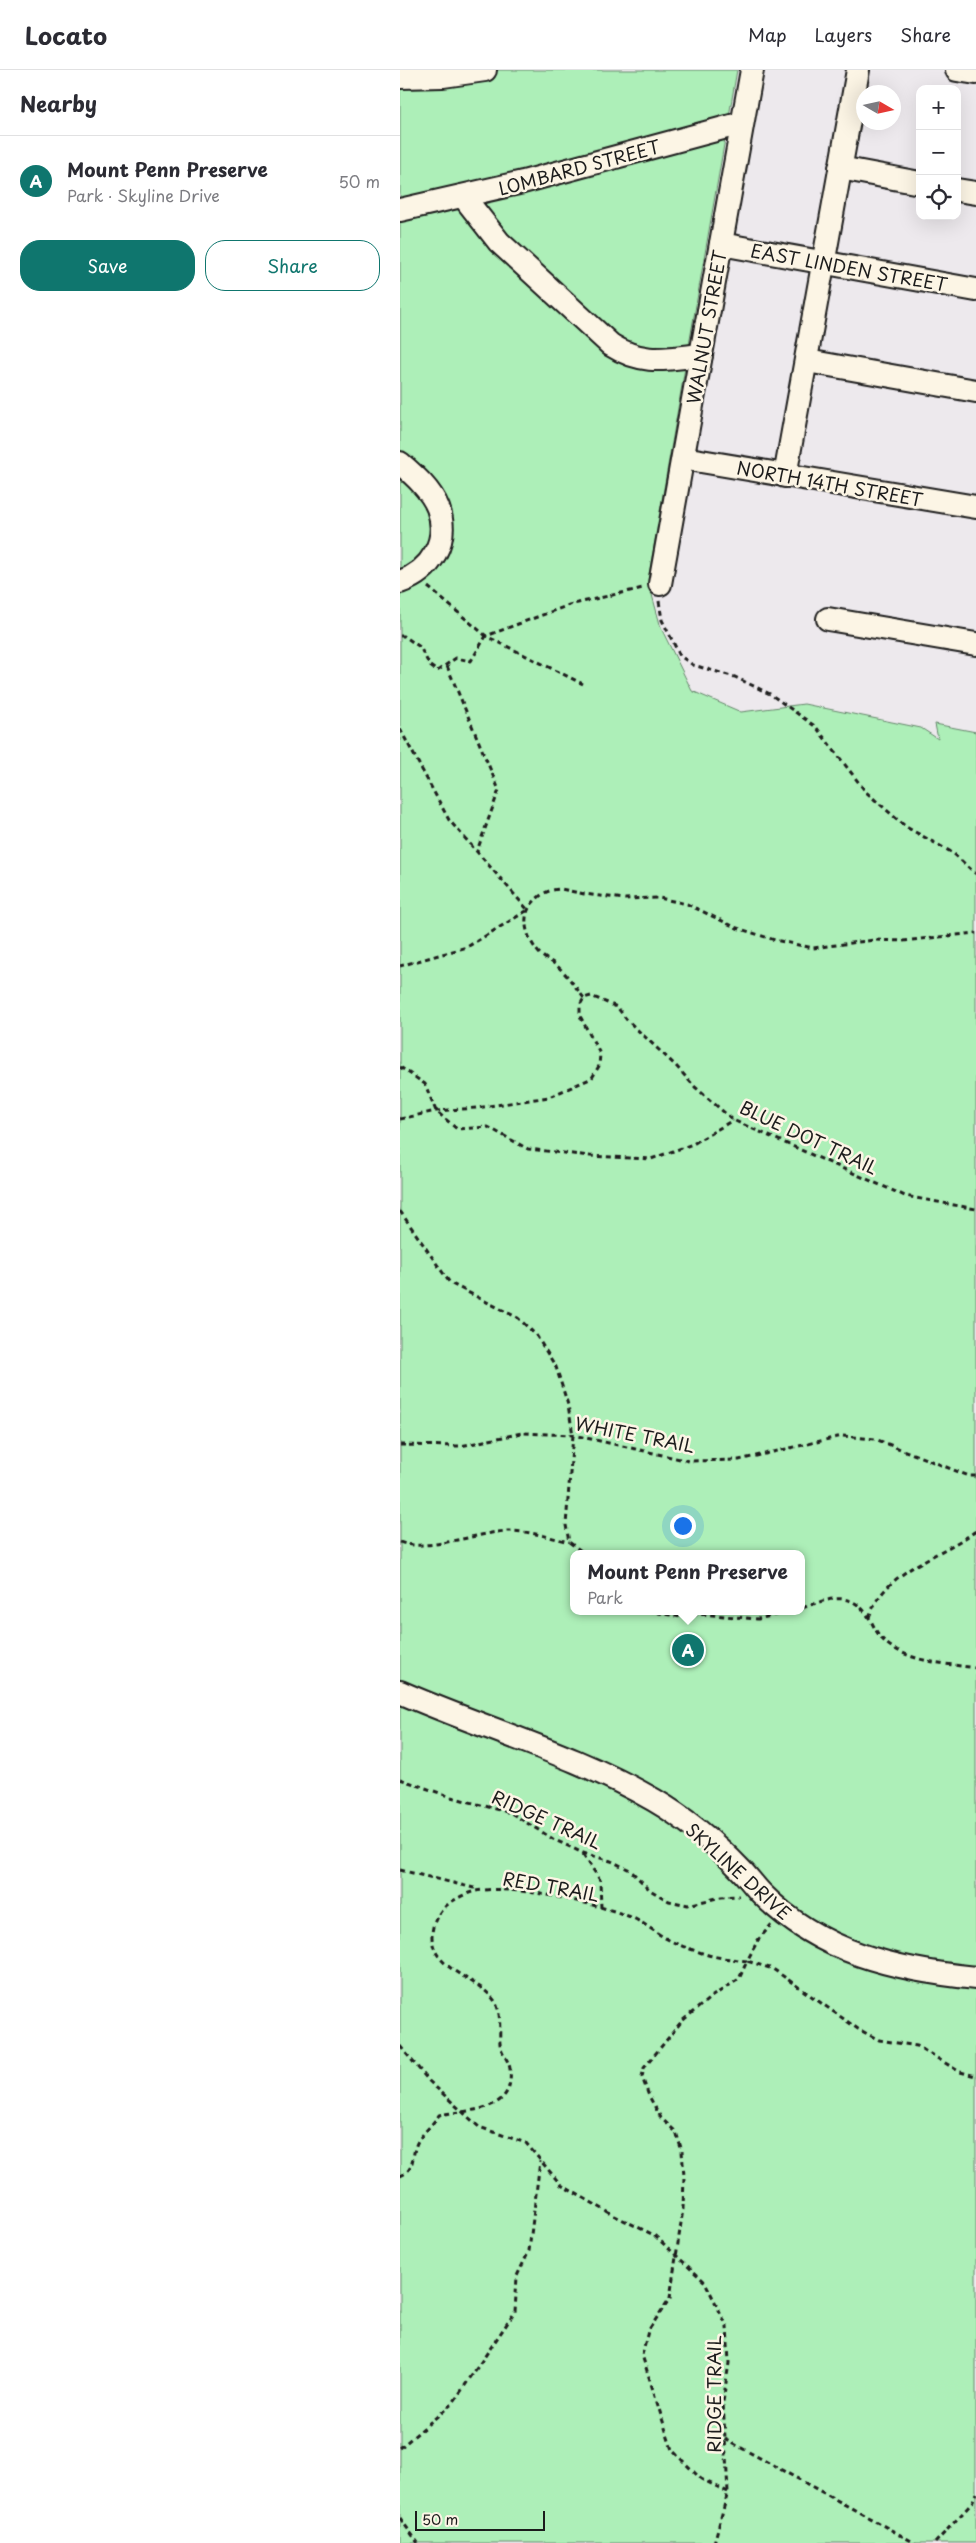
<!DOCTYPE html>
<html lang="en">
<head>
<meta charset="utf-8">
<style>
  body { margin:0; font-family:"Playpen Sans",sans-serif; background:#f7f7f7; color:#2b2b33 }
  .controls { position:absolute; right:15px; top:15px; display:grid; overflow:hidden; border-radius:10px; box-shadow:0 5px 20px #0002 }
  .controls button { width:45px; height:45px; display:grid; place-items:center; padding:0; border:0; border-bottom:1px solid #e1e1e2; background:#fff; color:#2b2b33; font:25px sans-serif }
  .compass { position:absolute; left:456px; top:15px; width:45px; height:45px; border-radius:50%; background:#fff; box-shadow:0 5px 20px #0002; rotate:99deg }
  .scale { position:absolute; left:15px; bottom:12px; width:130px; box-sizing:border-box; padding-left:5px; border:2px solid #1c1c1c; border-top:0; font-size:14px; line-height:18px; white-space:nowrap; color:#1c1c1c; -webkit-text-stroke:4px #fcf5e5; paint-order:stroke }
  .you { position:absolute; left:282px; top:1455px; width:18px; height:18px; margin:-12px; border:4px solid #fff; border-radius:50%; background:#1a73e8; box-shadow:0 0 0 8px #1a73e833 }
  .badge { display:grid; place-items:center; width:32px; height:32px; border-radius:50%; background:#0f766e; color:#fff; font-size:16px; font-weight:700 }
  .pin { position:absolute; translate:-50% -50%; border:2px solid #fff; box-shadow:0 1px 5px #0006 }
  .popup { position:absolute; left:170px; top:1480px; width:235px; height:65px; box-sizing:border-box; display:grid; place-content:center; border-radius:10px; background:#fff; filter:drop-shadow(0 1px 4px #0005); font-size:16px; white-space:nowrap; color:#7c7c81 }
  .popup b { font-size:19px; color:#2b2b33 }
  .popup::after { content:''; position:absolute; left:50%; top:100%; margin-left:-10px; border:10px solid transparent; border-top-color:#fff }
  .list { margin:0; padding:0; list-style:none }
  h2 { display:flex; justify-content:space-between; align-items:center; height:65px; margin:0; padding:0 20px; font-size:21px }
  h2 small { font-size:16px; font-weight:400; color:#7c7c81 }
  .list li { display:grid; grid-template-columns:32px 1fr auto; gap:15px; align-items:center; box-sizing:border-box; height:90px; padding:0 20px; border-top:1px solid #e1e1e2 }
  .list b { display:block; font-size:19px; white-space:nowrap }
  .list p { margin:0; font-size:16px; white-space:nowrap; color:#7c7c81 }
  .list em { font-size:16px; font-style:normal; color:#7c7c81 }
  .actions { display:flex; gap:10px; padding:15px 20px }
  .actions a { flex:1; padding:11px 0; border:1px solid #0f766e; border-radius:20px; text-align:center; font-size:18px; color:#0f766e }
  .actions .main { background:#0f766e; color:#fff }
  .icon { flex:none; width:28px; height:28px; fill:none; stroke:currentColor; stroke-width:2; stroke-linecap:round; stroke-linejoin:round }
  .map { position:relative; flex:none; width:576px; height:2473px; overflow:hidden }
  header { display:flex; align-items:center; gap:30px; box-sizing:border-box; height:70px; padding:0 25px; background:#fff; border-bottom:1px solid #e1e1e2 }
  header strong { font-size:24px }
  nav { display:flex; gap:28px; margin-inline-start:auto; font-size:18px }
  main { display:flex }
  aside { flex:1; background:#fff }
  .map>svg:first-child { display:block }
</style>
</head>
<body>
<header>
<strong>Locato</strong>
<nav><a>Map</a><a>Layers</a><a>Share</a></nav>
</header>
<main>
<aside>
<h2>Nearby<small></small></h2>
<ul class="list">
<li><span class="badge">A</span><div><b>Mount Penn Preserve</b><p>Park · Skyline Drive</p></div><em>50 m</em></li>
</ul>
<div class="actions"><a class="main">Save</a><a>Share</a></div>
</aside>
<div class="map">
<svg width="576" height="2473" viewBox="0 0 576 2473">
  <rect width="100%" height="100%" fill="#ede9ed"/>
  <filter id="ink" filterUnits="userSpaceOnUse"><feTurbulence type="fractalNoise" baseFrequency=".02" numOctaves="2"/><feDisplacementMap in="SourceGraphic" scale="10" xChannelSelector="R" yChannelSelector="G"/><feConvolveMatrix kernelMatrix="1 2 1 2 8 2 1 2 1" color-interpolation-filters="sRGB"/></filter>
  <g filter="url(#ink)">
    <path fill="#adefb8" stroke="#64866a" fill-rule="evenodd" d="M0,0H337L248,510L261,558L292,621L341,642L404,634L521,658L538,669L535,654L576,662V2473H0ZM174,1484H402V1541H174Z"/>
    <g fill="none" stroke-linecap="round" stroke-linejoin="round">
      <defs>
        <g id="minor">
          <path d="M557,0L576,3"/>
          <path d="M0,7L43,6L85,0"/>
          <path d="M440,98L520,113"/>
          <path d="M557,120L576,123"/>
          <path d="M63,126L99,172L211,275C243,295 265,289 301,285"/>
          <path d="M0,140L123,112L342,53"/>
          <path d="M321,174L576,220"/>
          <path d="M407,291L576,321"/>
          <path d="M283,388L576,437"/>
          <path d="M0,393C14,405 31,420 38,438C50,471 31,501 0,512"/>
          <path d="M385,406L458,0"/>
          <path d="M260,514L352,0"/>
          <path d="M428,549L576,574"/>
          <path d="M0,1622C84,1659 175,1684 254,1730C285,1748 315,1773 340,1799C348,1807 354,1816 362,1824C420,1883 497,1900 576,1908"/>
        </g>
      </defs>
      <use href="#minor" stroke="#1c1c1c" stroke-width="26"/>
      <g stroke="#1c1c1c" stroke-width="3" stroke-dasharray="5 4" stroke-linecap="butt">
        <path d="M28,517L86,566L169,535L243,518"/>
        <path d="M259,531L262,550L280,586L293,595L335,607L370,624L416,657L466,722L506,757L553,783L576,804"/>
        <path d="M0,566H4L20,577L30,596L37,601L56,588L71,591L86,566L183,614"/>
        <path d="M47,596L99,720L77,781"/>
        <path d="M0,659L49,750L128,840L67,877L0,896"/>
        <path d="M184,928C175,917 167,904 156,895C151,891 145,889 140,884C128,871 120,850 131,835C140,824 147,820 161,819L184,824L225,829L259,828L287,834L337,858L375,870L413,878L474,870L503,871L576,863"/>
        <path d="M0,997L25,1014L36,1041L57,1059L88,1057L128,1079L190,1086L251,1089L293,1074L333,1050"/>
        <path d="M0,1049L36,1041L76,1038L149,1027L192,1008L199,996L200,984L180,946V935L184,928L191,926L217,937L227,950L276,996L295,1017L333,1050L505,1126L576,1139"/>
        <path d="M0,1141L50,1213L118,1248L136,1265L156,1297L168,1335L173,1365L166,1455L169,1472L185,1484"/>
        <path d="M0,1375L61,1376L122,1363L173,1365L289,1391L339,1390L442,1366L475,1369L569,1406H576"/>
        <path d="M0,1472C25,1483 79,1462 108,1461C129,1461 149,1467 169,1472"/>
        <path d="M402,1538C430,1528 453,1519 471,1551C477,1563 482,1572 495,1579C519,1593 549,1594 576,1598"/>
        <path d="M248,1541L281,1547L301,1544L358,1549L393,1541"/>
        <path d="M469,1547C472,1540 475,1532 480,1526C502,1496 546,1482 576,1461"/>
        <path d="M0,1709L51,1727L111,1743L153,1769L183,1783L211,1791L230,1800L250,1820L269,1831L288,1835L321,1827L339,1826"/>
        <path d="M183,1784L200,1810L201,1838"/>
        <path d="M0,1800L78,1819"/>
        <path d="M0,1976L29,2011L79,2057L126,2073L161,2115L215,2146L254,2165L305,2212L327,2256L329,2293L323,2332L328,2422L314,2473"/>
        <path d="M0,2106C16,2100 11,2085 17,2073C20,2066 34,2053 39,2045C69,2039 115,2044 110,1999C109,1990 101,1983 100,1974C99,1961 102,1941 94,1930C77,1906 24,1899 33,1857C38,1838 52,1830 69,1823C101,1811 195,1833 228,1846C242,1851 254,1862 267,1869C278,1875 290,1879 302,1883C316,1888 332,1889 347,1891L358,1870L371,1855"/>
        <path d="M325,2369L515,2473"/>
        <path d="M0,2378L53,2333L115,2242L117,2206L129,2181L140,2091"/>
        <path d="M328,2422L301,2409L272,2380L242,2285L248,2261L270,2228L283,2139L284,2106L282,2081L276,2062L261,2048L249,2026L242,2007L244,1998L282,1951L311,1927L339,1909L347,1891L373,1899L458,1959L479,1970L517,1976L560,2002L576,2006"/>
        <path d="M0,2448L18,2473"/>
        <path d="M535,2473L572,2433L576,2423"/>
      </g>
      <use href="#minor" stroke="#fcf5e5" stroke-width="22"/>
    </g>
  </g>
  <g text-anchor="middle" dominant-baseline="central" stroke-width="5" stroke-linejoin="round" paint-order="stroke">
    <g font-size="18" fill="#1c1c1c" stroke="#fcf5e5">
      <text transform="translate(179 97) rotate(-15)">LOMBARD STREET</text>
      <text transform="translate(449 197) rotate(10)">EAST LINDEN STREET</text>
      <text transform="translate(306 257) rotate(-80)">WALNUT STREET</text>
      <text transform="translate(430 413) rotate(10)">NORTH 14TH STREET</text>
      <text transform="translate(409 1067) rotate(25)">BLUE DOT TRAIL</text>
      <text transform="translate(235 1364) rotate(11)">WHITE TRAIL</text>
      <text transform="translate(147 1749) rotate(24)">RIDGE TRAIL</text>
      <text transform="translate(339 1801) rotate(42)">SKYLINE DRIVE</text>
      <text transform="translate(151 1816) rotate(10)">RED TRAIL</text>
      <text transform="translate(313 2324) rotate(-90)">RIDGE TRAIL</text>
    </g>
  </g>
</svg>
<div class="controls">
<button>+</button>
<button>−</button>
<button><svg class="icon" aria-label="locate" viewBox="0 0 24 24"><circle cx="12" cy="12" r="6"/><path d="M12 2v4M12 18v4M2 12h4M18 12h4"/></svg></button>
</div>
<svg class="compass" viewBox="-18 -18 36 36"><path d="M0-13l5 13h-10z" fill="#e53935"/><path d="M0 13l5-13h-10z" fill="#7c7c81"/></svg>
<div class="scale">50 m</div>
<div class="you"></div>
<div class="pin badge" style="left:288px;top:1580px">A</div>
<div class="popup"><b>Mount Penn Preserve</b>Park</div>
</div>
</main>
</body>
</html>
